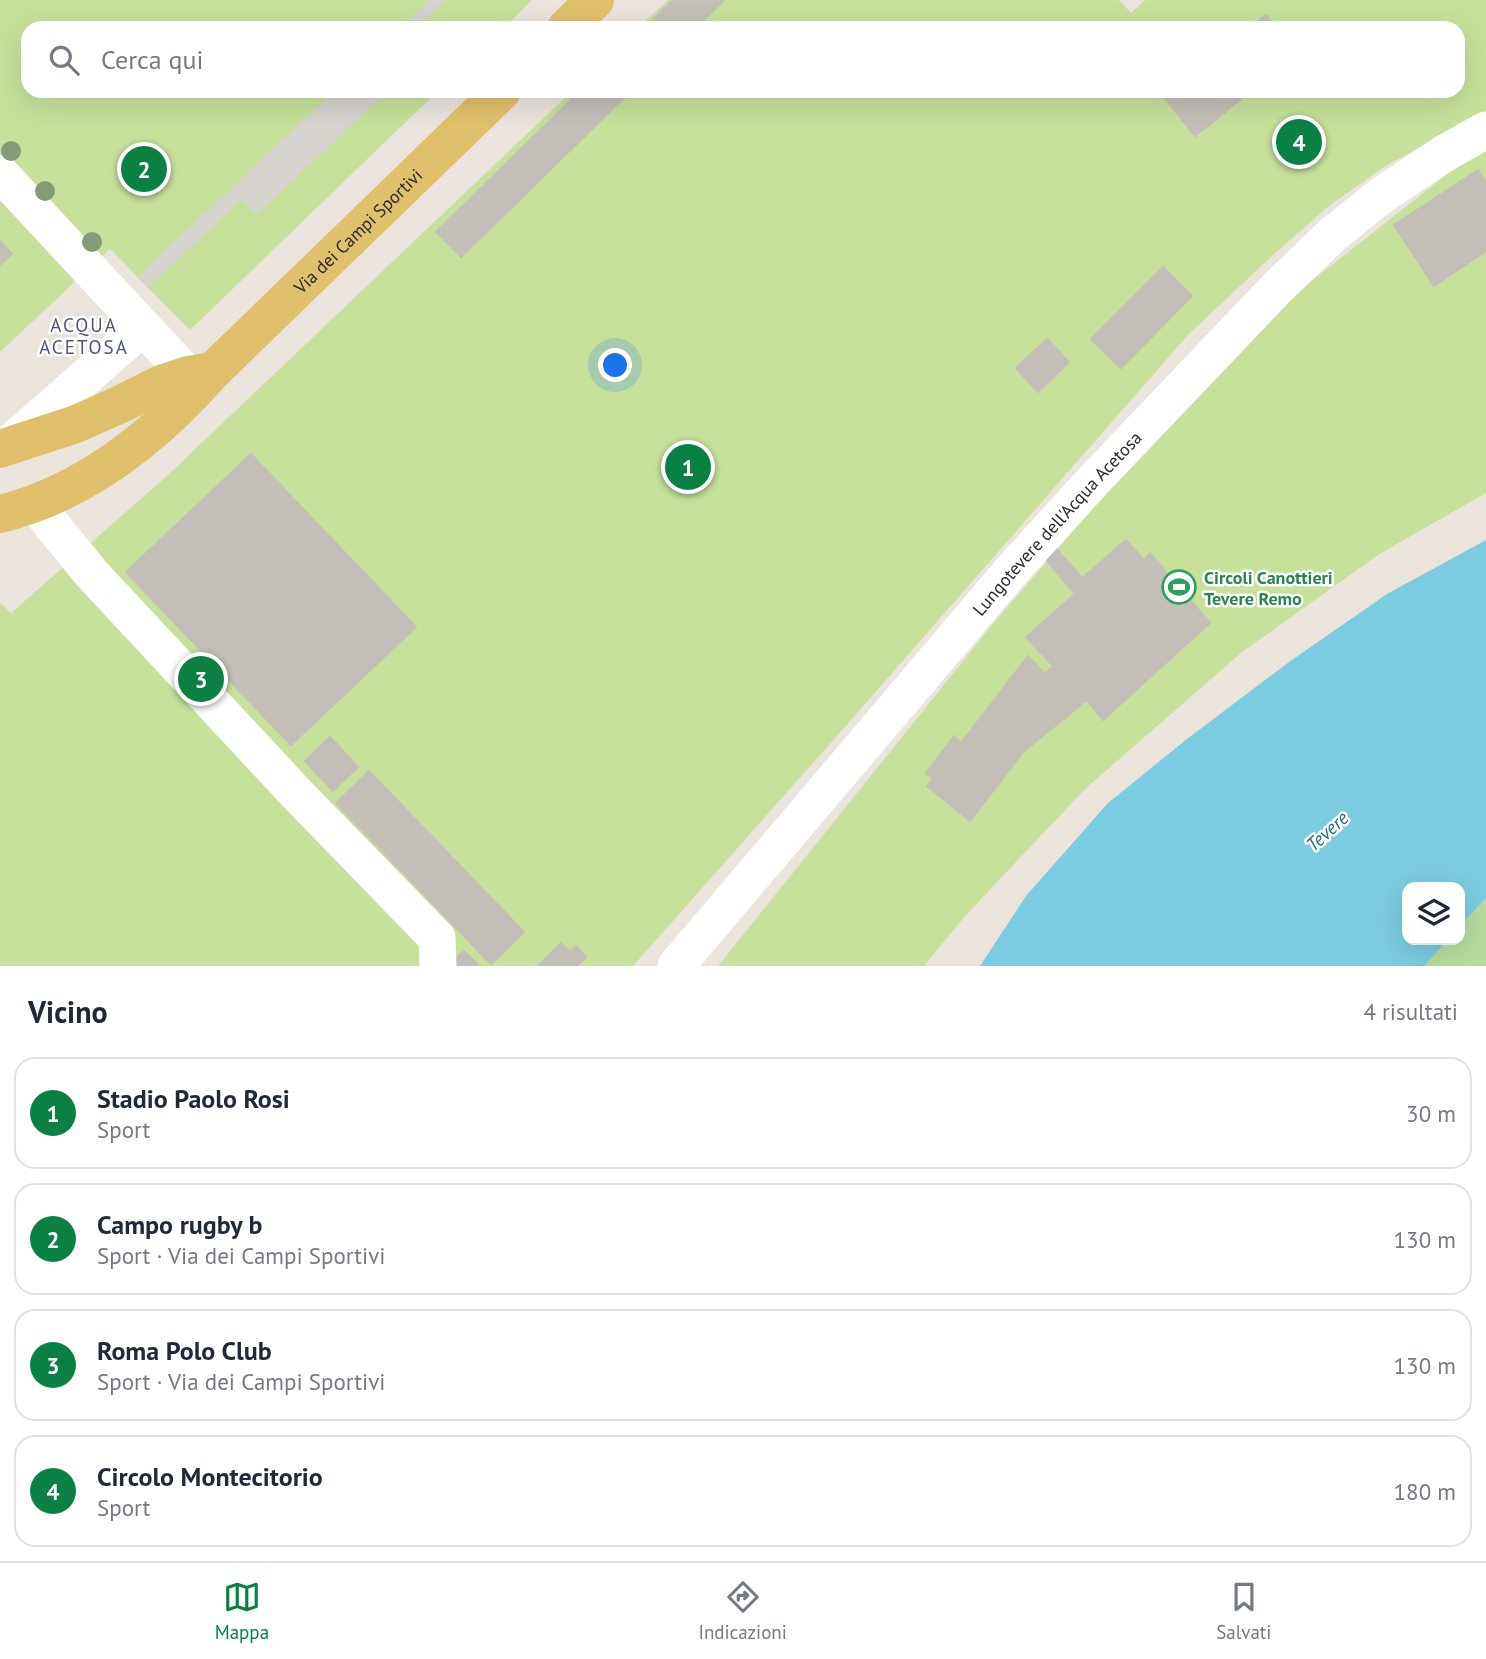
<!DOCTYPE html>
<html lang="it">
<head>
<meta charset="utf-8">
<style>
  body { margin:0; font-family:"PT Sans",sans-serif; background:#f6f6f7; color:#1f2937 }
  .controls { position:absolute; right:21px; bottom:21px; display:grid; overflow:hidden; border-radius:14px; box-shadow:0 7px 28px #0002 }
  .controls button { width:63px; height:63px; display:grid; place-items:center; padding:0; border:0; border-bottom:2px solid #e0e1e3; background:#fff; color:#1f2937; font:35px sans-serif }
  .you { position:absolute; left:616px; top:366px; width:24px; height:24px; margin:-18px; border:5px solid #fff; border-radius:50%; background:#1a73e8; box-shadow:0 0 0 10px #1a73e833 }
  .badge { display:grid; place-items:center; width:46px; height:46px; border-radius:50%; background:#0b8043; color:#fff; font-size:23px; font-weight:700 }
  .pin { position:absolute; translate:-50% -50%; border:4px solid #fff; box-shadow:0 2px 7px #0006 }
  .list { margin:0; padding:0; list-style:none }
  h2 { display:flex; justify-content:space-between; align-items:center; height:91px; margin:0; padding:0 28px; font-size:30px }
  h2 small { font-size:23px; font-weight:400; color:#747a83 }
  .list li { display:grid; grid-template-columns:46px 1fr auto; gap:21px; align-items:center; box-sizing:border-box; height:112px; margin:0 14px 14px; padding:0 14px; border:2px solid #e0e1e3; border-radius:21px }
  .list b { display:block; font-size:26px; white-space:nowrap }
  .list p { margin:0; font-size:23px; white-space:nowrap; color:#747a83 }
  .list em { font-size:23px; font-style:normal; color:#747a83 }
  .icon { flex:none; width:38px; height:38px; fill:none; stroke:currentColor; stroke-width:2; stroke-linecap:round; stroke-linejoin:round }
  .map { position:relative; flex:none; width:1486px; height:966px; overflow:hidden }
  .search { position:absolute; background:#fff; box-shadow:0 7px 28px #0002; left:21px; right:21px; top:21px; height:77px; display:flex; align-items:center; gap:18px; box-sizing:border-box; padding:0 24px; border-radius:21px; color:#747a83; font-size:26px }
  .sheet { height:595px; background:#fff }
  nav { display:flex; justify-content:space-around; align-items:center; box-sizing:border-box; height:98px; border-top:2px solid #e0e1e3; background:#fff; font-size:19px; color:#747a83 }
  nav a { display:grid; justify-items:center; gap:4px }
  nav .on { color:#0b8043 }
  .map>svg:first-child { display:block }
</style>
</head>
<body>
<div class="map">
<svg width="1486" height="966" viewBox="0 0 1486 966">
  <rect width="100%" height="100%" fill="#eae4dd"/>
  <path fill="#b6db9f" d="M1486,898V966H1424L1448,940H1460V926Z"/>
  <g fill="#c7e19c">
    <path d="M0,0H532L504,28H28V91H438L190,330L110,249L0,352Z"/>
    <path d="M668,0H1119L1131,13L1145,0H1486V113L1473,118L1384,167L1329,206L1273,255L1188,335L844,728L633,966H0V603L11,613L168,475L572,91H1458V28H638Z"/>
    <path d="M1486,146V493L1381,553L1242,652L1085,789L965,916L924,966H718L996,620L1119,478L1295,294L1474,153Z"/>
  </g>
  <g fill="#d7d3cf">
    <path d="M430,0H446L416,28H401Z"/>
    <path d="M334,91H387L256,215L241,200L148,288L137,277Z"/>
  </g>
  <path fill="#7bcbe1" d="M1486,540V898L1460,926V887H1407V940H1448L1424,966H980L1026,896L1108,803L1187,739L1289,662L1387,594Z"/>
  <g fill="#c3bfb8" stroke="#c5bfb7" stroke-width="2">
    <path d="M673,0H724L696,28H645Z"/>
    <path d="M1266,15L1277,28H1250Z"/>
    <path d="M580,91H631L461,257L436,232Z"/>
    <path d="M1159,91H1251L1195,136Z"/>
    <path d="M1478,170L1486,182V251L1434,286L1394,225Z"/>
    <path d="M0,241L12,254L0,265Z"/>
    <path d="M1163,267L1192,296L1121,368L1091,339Z"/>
    <path d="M1047,339L1069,362L1038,392L1016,368Z"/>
    <path d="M251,454L416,627L291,745L126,572Z"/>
    <path d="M1126,540L1144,560L1150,553L1210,623L1103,720L1087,700L1023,752L970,821L927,786L933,779L926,773L954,736L961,743L1028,656L1045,674L1053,666L1026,637L1075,594L1042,555L1053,545L1082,578Z"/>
    <path d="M330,737L358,767L333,791L305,761Z"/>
    <path d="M369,771L524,932L491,964L336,803Z"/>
    <path d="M561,943L570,952L576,946L586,957L577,966H538Z"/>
    <path d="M464,951L479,966H456L452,962Z"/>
  </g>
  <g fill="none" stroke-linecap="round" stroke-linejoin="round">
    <g stroke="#fff" stroke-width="37">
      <path d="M0,173L143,327"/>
      <path d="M7,446L143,327L188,375"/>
      <path d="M35,504L91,573L296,793L437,938L438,966"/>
      <path id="s1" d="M676,966L1013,569L1094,480L1275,290L1332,235L1382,195L1445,153L1486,130"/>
    </g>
    <g stroke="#e1c06b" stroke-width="38">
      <path d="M566,28L595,0"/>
      <path d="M0,449L76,424L121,404L161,384L188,375L213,371"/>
      <path id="s2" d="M0,514C85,493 156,436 213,371L502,91"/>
    </g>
  </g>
  <g fill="#849b76">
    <circle cx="11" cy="151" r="10"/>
    <circle cx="45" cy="191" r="10"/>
    <circle cx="92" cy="242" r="10"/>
  </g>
  <defs>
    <symbol id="stadium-ring" viewBox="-11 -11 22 22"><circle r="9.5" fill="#fff" stroke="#2e9e5b" stroke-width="1.5"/><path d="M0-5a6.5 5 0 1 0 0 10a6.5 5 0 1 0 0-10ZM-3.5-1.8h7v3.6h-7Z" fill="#2e9e5b"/></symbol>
  </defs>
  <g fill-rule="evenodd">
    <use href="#stadium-ring" x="1160" y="568" width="38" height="38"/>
  </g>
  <g text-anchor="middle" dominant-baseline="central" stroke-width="5" stroke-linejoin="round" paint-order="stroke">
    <g font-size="18" fill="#2a2a2a" stroke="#fff">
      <text stroke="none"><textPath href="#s2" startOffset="462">Via dei Campi Sportivi</textPath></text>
      <text stroke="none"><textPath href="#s1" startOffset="584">Lungotevere dell'Acqua Acetosa</textPath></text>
    </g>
    <g font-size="18" font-weight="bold" fill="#27864d" stroke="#fff" text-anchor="start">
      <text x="1204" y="577">Circoli Canottieri<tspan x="1204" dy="21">Tevere Remo</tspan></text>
    </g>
    <g font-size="19" letter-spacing="2" fill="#4f5775" stroke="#fff">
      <text x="84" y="325">ACQUA<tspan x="84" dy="22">ACETOSA</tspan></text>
    </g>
    <g font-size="19" font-style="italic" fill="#1c6a8c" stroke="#fff">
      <text transform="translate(1327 831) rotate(-42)">Tevere</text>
    </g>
  </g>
</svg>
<div class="controls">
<button><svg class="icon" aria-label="layers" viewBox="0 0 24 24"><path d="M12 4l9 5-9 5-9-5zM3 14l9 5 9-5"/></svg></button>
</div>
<div class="you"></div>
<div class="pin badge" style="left:688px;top:467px">1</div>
<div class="pin badge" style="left:144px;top:169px">2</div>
<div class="pin badge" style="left:201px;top:679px">3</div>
<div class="pin badge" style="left:1299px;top:142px">4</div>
<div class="search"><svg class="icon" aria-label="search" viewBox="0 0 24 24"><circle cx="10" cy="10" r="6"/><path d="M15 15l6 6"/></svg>Cerca qui</div>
</div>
<section class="sheet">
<h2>Vicino<small>4 risultati</small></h2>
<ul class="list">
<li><span class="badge">1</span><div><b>Stadio Paolo Rosi</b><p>Sport</p></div><em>30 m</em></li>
<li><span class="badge">2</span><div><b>Campo rugby b</b><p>Sport · Via dei Campi Sportivi</p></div><em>130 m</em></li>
<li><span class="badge">3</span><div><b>Roma Polo Club</b><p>Sport · Via dei Campi Sportivi</p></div><em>130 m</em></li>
<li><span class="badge">4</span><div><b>Circolo Montecitorio</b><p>Sport</p></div><em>180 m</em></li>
</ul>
</section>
<nav>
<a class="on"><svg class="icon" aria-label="map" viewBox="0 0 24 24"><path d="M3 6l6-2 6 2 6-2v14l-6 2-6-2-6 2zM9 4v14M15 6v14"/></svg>Mappa</a>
<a><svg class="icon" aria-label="directions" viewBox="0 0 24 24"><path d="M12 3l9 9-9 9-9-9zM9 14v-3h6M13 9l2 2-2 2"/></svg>Indicazioni</a>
<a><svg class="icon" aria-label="saved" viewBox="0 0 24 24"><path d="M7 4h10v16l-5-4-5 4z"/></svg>Salvati</a>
</nav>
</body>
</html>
